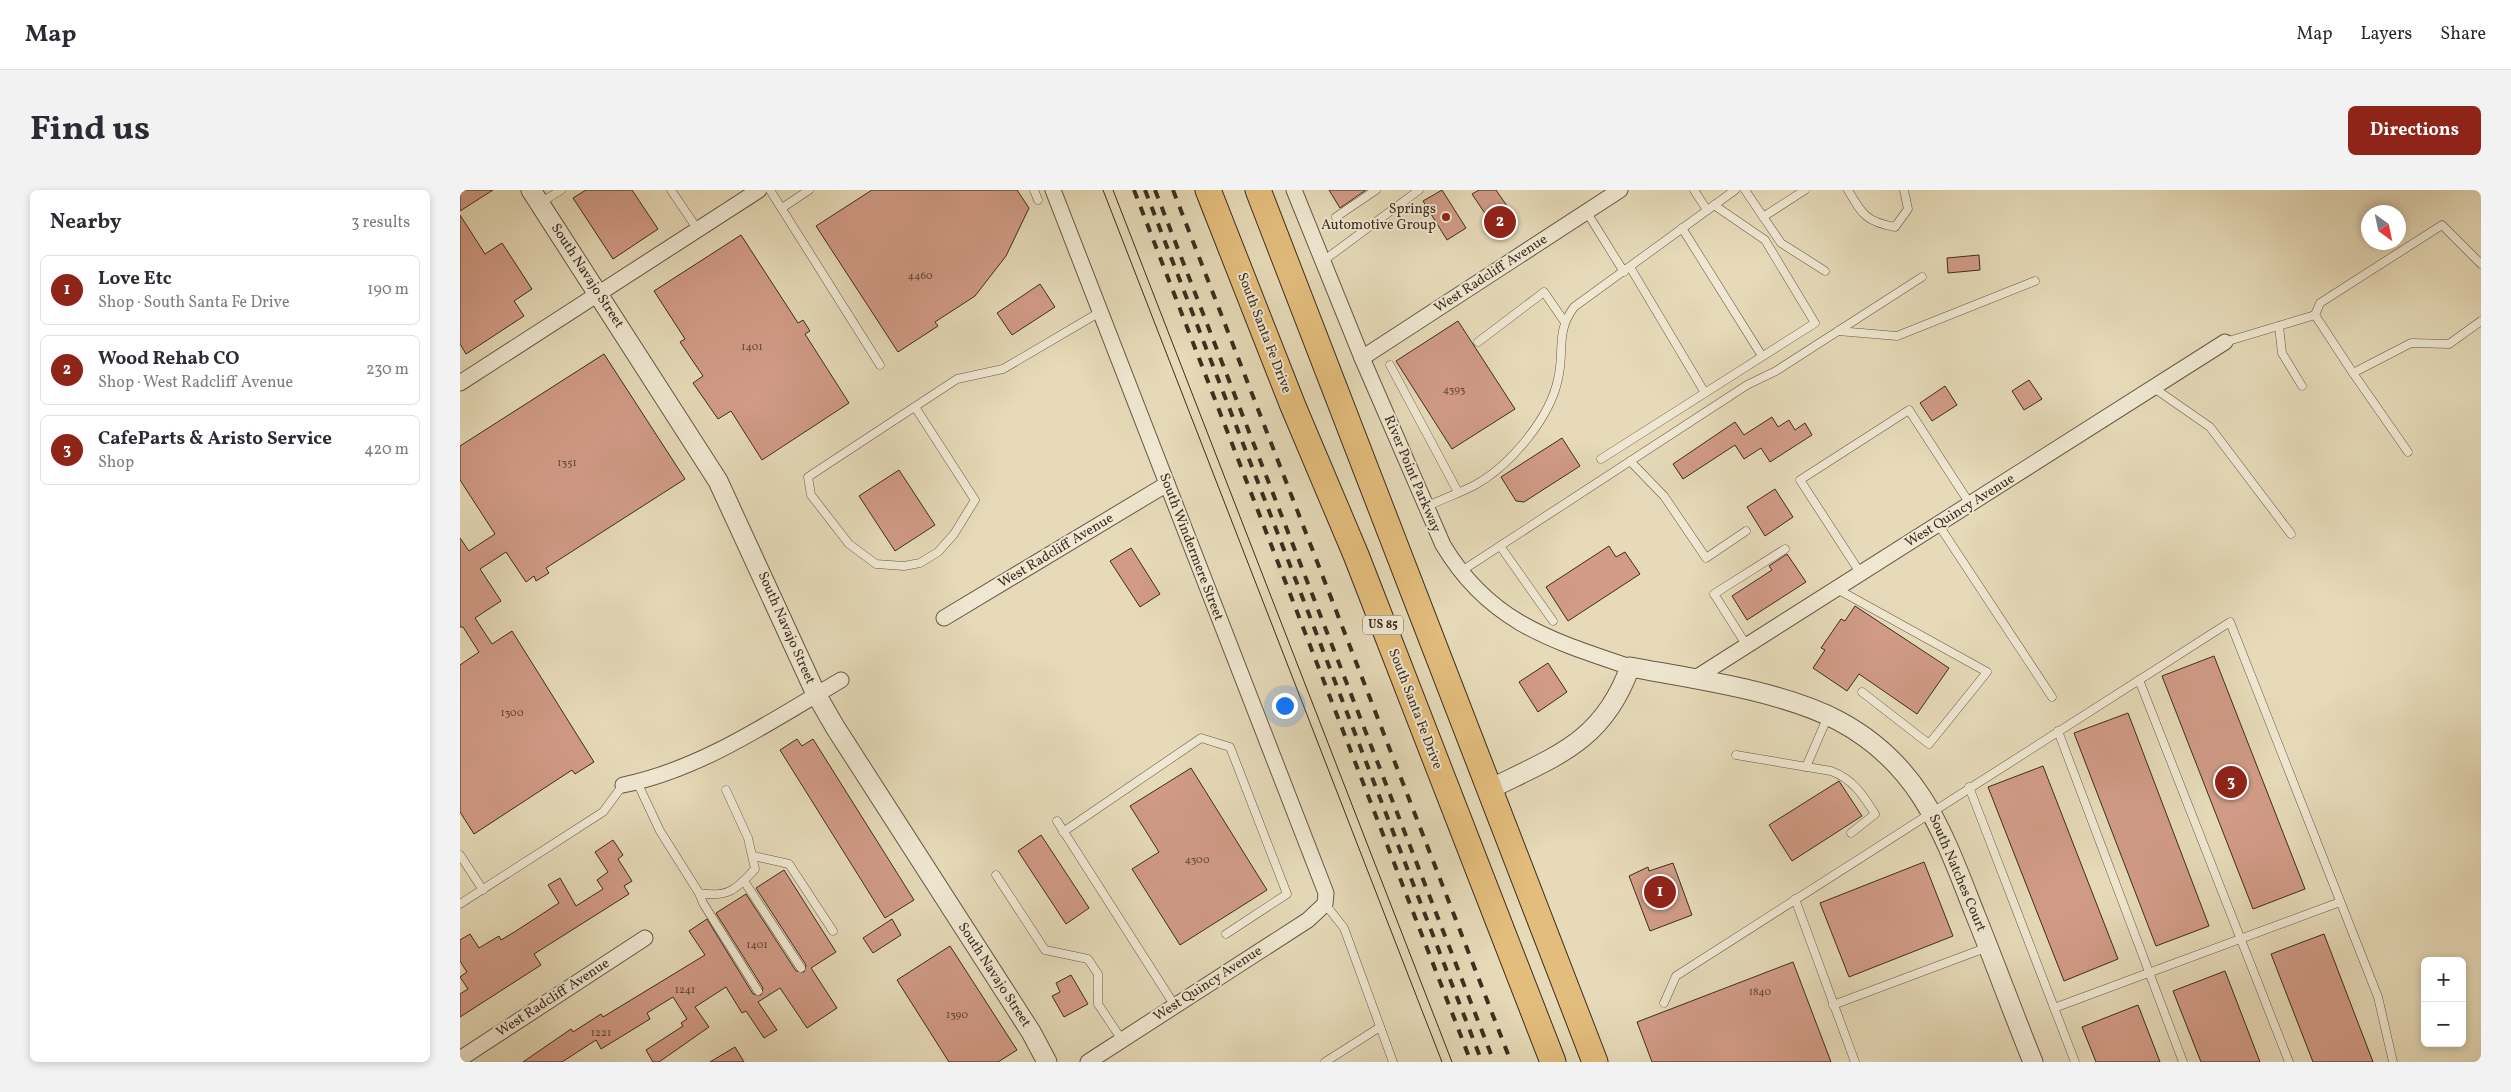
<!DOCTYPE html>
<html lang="en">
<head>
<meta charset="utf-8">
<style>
  body { margin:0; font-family:Vollkorn,serif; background:#f2f2f3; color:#2b2b33 }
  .controls { position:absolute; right:15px; bottom:15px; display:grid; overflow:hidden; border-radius:8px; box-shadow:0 2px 8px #0003 }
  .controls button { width:45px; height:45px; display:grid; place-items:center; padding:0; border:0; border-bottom:1px solid #e1e1e2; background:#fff; color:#2b2b33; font:25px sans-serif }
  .compass { position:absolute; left:1901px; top:15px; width:45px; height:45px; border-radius:50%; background:#fff; box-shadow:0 2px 8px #0003; rotate:147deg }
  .you { position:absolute; left:824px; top:515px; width:18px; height:18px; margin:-12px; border:4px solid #fff; border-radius:50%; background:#1a73e8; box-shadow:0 0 0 8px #1a73e833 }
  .badge { display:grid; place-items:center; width:32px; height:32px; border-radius:50%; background:#8f2418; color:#fff; font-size:16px; font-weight:700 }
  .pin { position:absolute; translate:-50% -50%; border:2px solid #fff; box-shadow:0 1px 5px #0006 }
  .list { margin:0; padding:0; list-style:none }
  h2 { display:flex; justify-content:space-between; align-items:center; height:65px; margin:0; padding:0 20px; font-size:21px }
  h2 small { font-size:16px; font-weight:400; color:#7c7c81 }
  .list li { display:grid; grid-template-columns:32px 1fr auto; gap:15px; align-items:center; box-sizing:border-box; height:70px; margin:0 10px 10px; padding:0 10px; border:1px solid #e1e1e2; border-radius:8px }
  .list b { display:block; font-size:19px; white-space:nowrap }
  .list p { margin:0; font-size:16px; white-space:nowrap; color:#7c7c81 }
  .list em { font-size:16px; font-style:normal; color:#7c7c81 }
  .map { position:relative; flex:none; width:2021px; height:872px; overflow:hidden; border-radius:8px }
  header { display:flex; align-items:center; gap:30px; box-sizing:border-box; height:70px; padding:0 25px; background:#fff; border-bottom:1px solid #e1e1e2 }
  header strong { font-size:24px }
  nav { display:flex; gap:28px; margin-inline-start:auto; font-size:18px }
  .intro { display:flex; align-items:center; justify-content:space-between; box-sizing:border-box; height:120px; padding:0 30px }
  h1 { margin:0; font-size:35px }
  .button { padding:12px 22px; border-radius:8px; background:#8f2418; color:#fff; font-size:18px; font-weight:700 }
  main { display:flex; gap:30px; padding:0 30px }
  aside { flex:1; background:#fff; border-radius:8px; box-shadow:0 2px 8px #0003 }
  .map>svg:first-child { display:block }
</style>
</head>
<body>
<header>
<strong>Map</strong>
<nav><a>Map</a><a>Layers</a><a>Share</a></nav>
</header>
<div class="intro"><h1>Find us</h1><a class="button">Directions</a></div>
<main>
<aside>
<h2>Nearby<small>3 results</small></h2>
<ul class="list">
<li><span class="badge">1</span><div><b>Love Etc</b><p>Shop · South Santa Fe Drive</p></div><em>190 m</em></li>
<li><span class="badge">2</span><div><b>Wood Rehab CO</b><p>Shop · West Radcliff Avenue</p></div><em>230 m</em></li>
<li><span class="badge">3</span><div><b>CafeParts &amp; Aristo Service</b><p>Shop</p></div><em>420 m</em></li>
</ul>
</aside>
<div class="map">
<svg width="2021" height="872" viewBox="0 0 2021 872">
  <rect width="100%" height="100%" fill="#e6dab8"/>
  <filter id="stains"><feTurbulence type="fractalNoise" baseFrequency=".004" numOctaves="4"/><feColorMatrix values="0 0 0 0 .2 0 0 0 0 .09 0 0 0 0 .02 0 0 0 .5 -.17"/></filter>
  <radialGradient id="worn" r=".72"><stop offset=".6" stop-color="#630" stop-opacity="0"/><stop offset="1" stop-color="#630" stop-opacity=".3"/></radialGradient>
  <g fill="#d19b86" stroke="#3c2d1e">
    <path d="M0,0H33L0,21Z"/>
    <path d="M126,0H172L198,39L153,69L113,8Z"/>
    <path d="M412,0H557L569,18L546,66L515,106L475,132L478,136L438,162L356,36Z"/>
    <path d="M869,0H906L880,18Z"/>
    <path d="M982,0L1006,38L987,50L963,11Z"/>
    <path d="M1019,0H1036L1047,16L1028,28L1012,4Z"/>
    <path d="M0,25L25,64L42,53L72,99L54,111L64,126L6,164L0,154Z"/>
    <path d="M281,45L338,133L343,130L350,141L345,144L389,213L302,270L271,221L258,229L233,193L243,186L220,152L225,149L194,101Z"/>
    <path d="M1519,65L1520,80L1488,83L1487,68Z"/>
    <path d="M580,94L595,117L552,145L537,123Z"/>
    <path d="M998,131L1055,219L992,259L936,171Z"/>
    <path d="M144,164L225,289L86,378L89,383L76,391L74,386L66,392L46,362L20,379L41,411L15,428L32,454L52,441L134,572L115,584L112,580L14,644L0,622V475L19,462L3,437H0V348L9,361L35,344L0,290V256Z"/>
    <path d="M1569,190L1582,209L1564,220L1552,201Z"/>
    <path d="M1485,196L1497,215L1472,231L1460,213Z"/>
    <path d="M1312,227L1318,237L1329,230L1335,240L1345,233L1352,245L1310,272L1301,258L1284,269L1275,255L1223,289L1213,274L1275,232L1284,245Z"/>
    <path d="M1102,248L1120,276L1064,312L1056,311L1041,287Z"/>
    <path d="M439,280L475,335L435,361L399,306Z"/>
    <path d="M1315,299L1333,327L1305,346L1287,317Z"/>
    <path d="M1149,356L1156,367L1165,362L1180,384L1108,431L1086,397Z"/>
    <path d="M671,358L700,404L680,417L650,371Z"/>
    <path d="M1327,364L1346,392L1287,430L1272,406L1312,380L1309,376Z"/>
    <path d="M1395,416L1489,478L1457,524L1399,484L1387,501L1353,478L1365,460L1361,458L1381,429L1385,431Z"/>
    <path d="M1754,466L1845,699L1793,719L1702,486Z"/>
    <path d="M1088,473L1107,502L1078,522L1059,492Z"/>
    <path d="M1668,523L1749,736L1696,756L1614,543Z"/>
    <path d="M337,549L342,556L353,549L454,710L425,728L320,560Z"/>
    <path d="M1583,576L1658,769L1604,791L1528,597Z"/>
    <path d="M731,578L807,700L720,755L672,679L699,662L670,616Z"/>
    <path d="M1379,591L1402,626L1332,671L1309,635Z"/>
    <path d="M581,645L629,718L606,734L558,661Z"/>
    <path d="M153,650L163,665L158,669L172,691L164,696L169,704L74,764L81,775L0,827V804L8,799L0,787L7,782L0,771V750L10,744L19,758L39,746L41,750L56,741L99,713L88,695L100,688L116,716L143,699L137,690L148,682L135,662Z"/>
    <path d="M1464,672L1493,746L1389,787L1360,713Z"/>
    <path d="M1213,673L1232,725L1190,741L1169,686L1188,677L1189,681Z"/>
    <path d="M324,680L376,762L351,778L377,818L347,838L320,798L298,812L317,840L304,848L286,821L282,823L266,797L235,817L249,837L199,872H193L186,860L223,836L221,833L227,829L213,807L187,823L190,829L141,859L136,850L102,872H63L111,839L113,842L141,824L143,827L245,765L229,741L247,729L293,804L301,805L303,798L256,723L286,704L336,781L344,782L346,775L296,698Z"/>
    <path d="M432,729L441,745L413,763L403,748Z"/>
    <path d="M1864,744L1913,872H1853L1811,764Z"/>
    <path d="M490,756L557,860L538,872H489L437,790Z"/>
    <path d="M1333,772L1371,872H1192L1177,832Z"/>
    <path d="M1765,781L1800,872H1741L1713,801Z"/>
    <path d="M611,785L628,814L604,827L592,806L600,802L596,793Z"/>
    <path d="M1678,815L1700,872H1636L1622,837Z"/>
    <path d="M275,857L284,872H250Z"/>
  </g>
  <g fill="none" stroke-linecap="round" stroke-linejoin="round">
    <defs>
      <g id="service">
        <path d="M211,0L238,40"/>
        <path d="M310,0L420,175"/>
        <path d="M574,0L578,10"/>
        <path d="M1234,0L1247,20"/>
        <path d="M1285,0L1321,53L1365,81"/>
        <path d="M1388,0C1402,24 1406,32 1435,37L1448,19L1444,0"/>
        <path d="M80,13L101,0"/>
        <path d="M322,18L349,0"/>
        <path d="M876,27L916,0"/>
        <path d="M1303,27L1345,0"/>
        <path d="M1131,29L1164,82"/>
        <path d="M1222,38L1302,166"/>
        <path d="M863,71L959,0"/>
        <path d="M1170,77L1245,203"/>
        <path d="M1855,125L1860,113L1982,35L2021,74"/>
        <path d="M1855,125L1893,183L1951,153L1989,154L2021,131"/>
        <path d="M1819,136L1822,163L1842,196"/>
        <path d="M1378,141L1437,146L1575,91"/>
        <path d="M1018,152L1084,102L1104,131"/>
        <path d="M1765,152L1855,125"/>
        <path d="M930,175L998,302"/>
        <path d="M1893,183L1948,262"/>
        <path d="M1694,198L1750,237L1831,344"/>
        <path d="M455,217L515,310L494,344L478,362L460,373L444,376L416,374L389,354L351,305L348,287L497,189L543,179L640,122"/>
        <path d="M1141,269L1355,133L1305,50L1254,15"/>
        <path d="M1170,271L1204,306L1246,368L1286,341"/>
        <path d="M966,317C982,309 1000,303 1015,295C1050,276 1090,228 1098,189C1105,160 1095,143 1114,117L1275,0"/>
        <path d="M1478,334L1592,507"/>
        <path d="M1040,356L1093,431"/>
        <path d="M1000,382L1287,195L1316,181L1462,87"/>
        <path d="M1401,384L1340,290L1449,220L1510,314"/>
        <path d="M1377,399L1527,482L1469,554L1402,502"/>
        <path d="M1287,456L1254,404L1325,359"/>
        <path d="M1679,490L1829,872"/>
        <path d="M1598,541L1723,872"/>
        <path d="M1276,565L1371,581C1393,589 1403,605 1415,624L1391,643"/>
        <path d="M1346,577L1368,526"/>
        <path d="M177,592L200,641L239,703C267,708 276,700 295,679L288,648L266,600"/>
        <path d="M1509,597L1615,872"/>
        <path d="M597,631L715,816"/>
        <path d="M603,642L741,548L770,557L827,704L766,744"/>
        <path d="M0,665L23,700"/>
        <path d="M294,666L329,674L373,741"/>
        <path d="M536,685L585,760L628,769L638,784V814L662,850"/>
        <path d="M284,691L341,778"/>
        <path d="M239,703L243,713L298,801"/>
        <path d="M1335,709L1395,872"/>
        <path d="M0,714L143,622L163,595"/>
        <path d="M865,714L884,738L933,872"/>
        <path d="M1204,813L1216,786L1770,432L1918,807L1933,872"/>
        <path d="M1373,815L1528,757"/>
        <path d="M1594,818L1880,712"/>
        <path d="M865,872L920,837"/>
      </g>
      <g id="minor">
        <path d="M593,0L866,703L865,714L848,730L628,872"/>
        <path d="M834,0L902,168L983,355C1029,432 1090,450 1170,477"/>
        <path d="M902,168L1160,0"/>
        <path d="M0,193L299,0"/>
        <path d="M484,428L707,294"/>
        <path d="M1234,489L1765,152"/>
        <path d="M163,595C242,579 313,530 381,490"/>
        <path d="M0,869L185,748"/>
      </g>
      <g id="tertiary">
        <path d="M71,0L258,291L356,504L375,537L571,842L587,872"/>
        <path d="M1030,599C1096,566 1143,552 1170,477C1234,489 1323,501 1379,531C1461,575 1483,643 1515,724C1535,773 1553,823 1573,872"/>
      </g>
      <g id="trunk">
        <path d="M748,0L833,216L896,365L1093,872"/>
        <path d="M798,0L1135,872"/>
      </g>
    </defs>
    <use href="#service" stroke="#665844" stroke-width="9"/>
    <use href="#minor" stroke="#665844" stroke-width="17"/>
    <use href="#tertiary" stroke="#665844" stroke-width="21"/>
    <use href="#trunk" stroke="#3c2d1e" stroke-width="27"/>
    <use href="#service" stroke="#efe7d1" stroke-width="8"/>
    <use href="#minor" stroke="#efe7d1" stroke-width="15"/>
    <use href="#tertiary" stroke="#efe7d1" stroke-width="19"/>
    <use href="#trunk" stroke="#e3bd7c" stroke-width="25"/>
    <g stroke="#3c2d1e" stroke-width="1">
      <path d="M643,0L982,872"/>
      <path d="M653,0L992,872"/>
    </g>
    <g stroke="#3c2d1e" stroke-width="4" stroke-dasharray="9 9" stroke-linecap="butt">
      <path d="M674,0L1011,872"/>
      <path d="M685,0L1022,872"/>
      <path d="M695,0L1034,872"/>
      <path d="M713,0L1051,872"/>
    </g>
  </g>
  <circle fill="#8f2418" stroke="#efe7d1" stroke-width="2" cx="986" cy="27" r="5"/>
  <g text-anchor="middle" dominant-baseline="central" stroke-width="4" stroke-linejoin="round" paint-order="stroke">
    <g font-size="11" fill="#614838">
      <text x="460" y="86">4460</text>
      <text x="292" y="157">1401</text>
      <text x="994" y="200">4393</text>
      <text x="107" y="273">1351</text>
      <text x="52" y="523">1300</text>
      <text x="737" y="670">4300</text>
      <text x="297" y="755">1401</text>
      <text x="225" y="800">1241</text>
      <text x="1300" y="802">1840</text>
      <text x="497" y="825">1390</text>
      <text x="141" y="843">1221</text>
    </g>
    <rect fill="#efe7d1" stroke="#726554" stroke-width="1" x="903" y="425.5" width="40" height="19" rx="4"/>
    <g font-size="12" font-weight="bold" fill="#3c2d1e">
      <text x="923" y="435">US 85</text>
    </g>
    <g font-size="14" fill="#3c2d1e" stroke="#efe7d1" text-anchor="end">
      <text x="976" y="19">Springs<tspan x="976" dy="16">Automotive Group</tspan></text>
    </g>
    <g font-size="14" fill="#3c2d1e" stroke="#efe7d1">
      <text transform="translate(1031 84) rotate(-33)">West Radcliff Avenue</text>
      <text transform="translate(127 86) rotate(57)">South Navajo Street</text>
      <text transform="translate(804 143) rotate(69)">South Santa Fe Drive</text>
      <text transform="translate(952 284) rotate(67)">River Point Parkway</text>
      <text transform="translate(1500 321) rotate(-32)">West Quincy Avenue</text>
      <text transform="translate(731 357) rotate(69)">South Windermere Street</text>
      <text transform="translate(596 361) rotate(-31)">West Radcliff Avenue</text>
      <text transform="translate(326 438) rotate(66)">South Navajo Street</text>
      <text transform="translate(955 519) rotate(69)">South Santa Fe Drive</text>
      <text transform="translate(1497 683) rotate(67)">South Natches Court</text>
      <text transform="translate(534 785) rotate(57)">South Navajo Street</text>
      <text transform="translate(748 794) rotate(-33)">West Quincy Avenue</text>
      <text transform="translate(93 808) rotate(-33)">West Radcliff Avenue</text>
    </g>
  </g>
  <rect width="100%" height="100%" filter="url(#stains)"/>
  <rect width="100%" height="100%" fill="url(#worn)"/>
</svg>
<div class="controls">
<button>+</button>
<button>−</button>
</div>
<svg class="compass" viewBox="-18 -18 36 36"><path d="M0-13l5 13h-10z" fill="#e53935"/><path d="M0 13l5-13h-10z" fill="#7c7c81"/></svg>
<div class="you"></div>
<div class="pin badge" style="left:1200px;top:702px">1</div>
<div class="pin badge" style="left:1040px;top:32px">2</div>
<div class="pin badge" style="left:1771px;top:592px">3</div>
</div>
</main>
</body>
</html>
